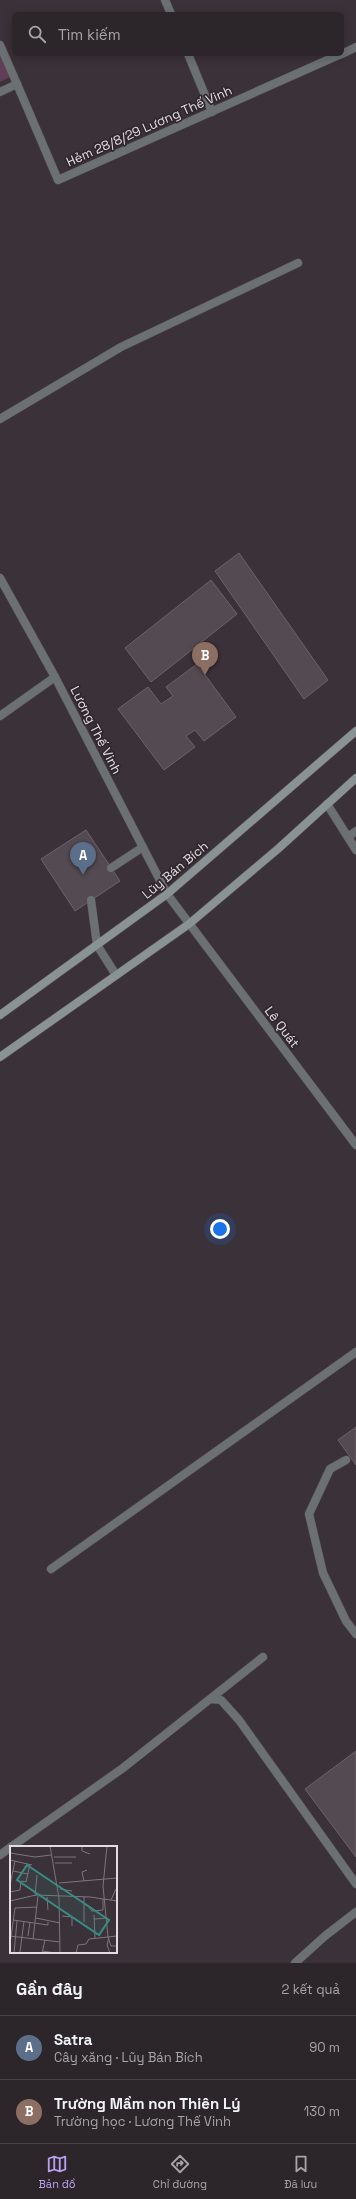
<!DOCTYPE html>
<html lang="vi">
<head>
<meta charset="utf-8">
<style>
  body { margin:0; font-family:"Space Grotesk",sans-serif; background:#383136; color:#f1f3f6 }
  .you { position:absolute; left:220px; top:1229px; width:14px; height:14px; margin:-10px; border:3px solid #fff; border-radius:50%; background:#1a73e8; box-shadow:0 0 0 6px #1a73e833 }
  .badge { display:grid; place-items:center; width:26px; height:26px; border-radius:50%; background:#bca0f2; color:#fff; font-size:13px; font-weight:700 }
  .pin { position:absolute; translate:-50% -33px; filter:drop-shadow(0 1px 2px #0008) }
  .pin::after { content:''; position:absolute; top:21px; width:14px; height:12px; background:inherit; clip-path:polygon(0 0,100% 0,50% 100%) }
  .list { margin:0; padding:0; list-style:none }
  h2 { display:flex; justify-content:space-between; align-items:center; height:52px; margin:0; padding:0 16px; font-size:17px }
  h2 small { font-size:13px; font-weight:400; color:#a6a5a8 }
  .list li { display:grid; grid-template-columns:26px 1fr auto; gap:12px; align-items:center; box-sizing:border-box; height:64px; padding:0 16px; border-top:1px solid #484247 }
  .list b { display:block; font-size:15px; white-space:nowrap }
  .list p { margin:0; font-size:13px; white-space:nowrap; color:#a6a5a8 }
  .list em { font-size:13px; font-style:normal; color:#a6a5a8 }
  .icon { flex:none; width:22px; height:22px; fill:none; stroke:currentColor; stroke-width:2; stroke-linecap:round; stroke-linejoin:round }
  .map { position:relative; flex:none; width:356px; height:1963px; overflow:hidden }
  .search { position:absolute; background:#2c252a; box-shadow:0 2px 10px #0003; left:12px; right:12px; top:12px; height:44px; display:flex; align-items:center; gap:10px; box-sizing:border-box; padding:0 14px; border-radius:6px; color:#a6a5a8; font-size:15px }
  .sheet { height:180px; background:#2c252a }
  nav { display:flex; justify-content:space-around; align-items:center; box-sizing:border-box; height:56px; border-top:1px solid #484247; background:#2c252a; font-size:11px; color:#a6a5a8 }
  nav a { display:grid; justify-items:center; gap:2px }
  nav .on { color:#bca0f2 }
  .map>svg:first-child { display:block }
</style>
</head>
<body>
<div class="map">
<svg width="356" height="1963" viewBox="0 0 356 1963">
  <rect width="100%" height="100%" fill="#3b3138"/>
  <path fill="#613e58" d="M0,51L12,76L0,82Z"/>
  <g fill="#544a51" stroke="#6c6269">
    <path d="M239,553L328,680L304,699L215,571Z"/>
    <path d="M211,580L237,614L151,682L125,648Z"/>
    <path d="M197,664L236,717L204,741L195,730L186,736L195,747L164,770L118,709L148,687L161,704L173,696L166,687Z"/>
    <path d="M86,830L120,881L75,911L41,859Z"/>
    <path d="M356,1427V1465L338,1440Z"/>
    <path d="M356,1751V1857L305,1789Z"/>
  </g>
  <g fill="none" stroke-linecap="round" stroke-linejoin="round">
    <defs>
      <g id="lane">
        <path d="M0,419L121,347L298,263"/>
        <path d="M0,716L55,677"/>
        <path d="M327,804L356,850"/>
        <path d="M348,837L356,831"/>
        <path d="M111,868L143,847"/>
        <path d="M91,900L97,945L116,975"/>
        <path d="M51,1569L356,1352"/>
      </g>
      <g id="street">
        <path d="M165,0L171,14"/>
        <path d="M0,45L17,84"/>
        <path d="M188,54L212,112"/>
        <path d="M342,54L356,47"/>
        <path d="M0,92L17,84L58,180L341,54"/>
        <path d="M0,578L55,677L167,894L356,1145"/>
        <path d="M346,1460L330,1469L309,1514L323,1573L346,1621L356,1634"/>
        <path d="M211,1699L221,1700L239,1720L356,1884"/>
        <path d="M11,1847L123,1768L263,1657"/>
        <path d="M0,1855L11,1847"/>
        <path d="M295,1963L325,1936L356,1912"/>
      </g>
      <g id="secondary">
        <path d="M0,1015L167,894L356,731"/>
        <path d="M0,1057L189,924L279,848L356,778"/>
      </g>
    </defs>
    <use href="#lane" stroke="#564d53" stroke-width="9"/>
    <use href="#street" stroke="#564d53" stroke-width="9"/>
    <use href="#secondary" stroke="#564d53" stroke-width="9"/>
    <use href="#lane" stroke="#6b7172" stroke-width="8"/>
    <use href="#street" stroke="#6b7172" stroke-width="8"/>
    <use href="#secondary" stroke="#899294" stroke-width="8"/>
  </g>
  <g text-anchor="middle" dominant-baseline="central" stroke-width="3.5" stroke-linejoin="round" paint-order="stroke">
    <g font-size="13" fill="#e2dde1" stroke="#30282e">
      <text transform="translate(149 126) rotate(-24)">Hẻm 28/8/29 Lương Thế Vinh</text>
      <text transform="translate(96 730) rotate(63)">Lương Thế Vinh</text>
      <text transform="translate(175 870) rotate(-40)">Lũy Bán Bích</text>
      <text transform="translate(282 1027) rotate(53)">Lê Quát</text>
    </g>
  </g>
  <g transform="translate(10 1846)">
    <rect width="107" height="107" fill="#3b3138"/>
    <path fill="none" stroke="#7e767c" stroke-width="1" d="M40,0L49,52L50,107M72,0V5L80,8M97,0L93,40L98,91L101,100H107M0,7L25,11L41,9M44,11H66M0,14L22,19M45,17H62M3,25L18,28M74,35L72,26L77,24M49,37L107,32M0,39L5,15M50,43L62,45M0,46L10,44L11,35L16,36L20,18M25,50L27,29M37,51L38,64M74,51V76M101,54L106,43M0,55L26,49L80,51L107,55M78,60L82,65L93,64V53M84,69L85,92M52,70L62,71V80M26,72L50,77M84,73L97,72M3,74L38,79V76M0,90L50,96M18,90L20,76M99,91L97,99L100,107M23,93L28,50M0,98L5,62L27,61M33,105L45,107M4,107L7,75M8,107L10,106L14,75M32,107L35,94M66,107L68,99L76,98L79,93L107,90"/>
    <path fill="#398b85" fill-opacity="0.15" stroke="#398b85" stroke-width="2" d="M17,19L99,74L89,89L7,34Z"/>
    <rect width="107" height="107" fill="none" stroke="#e2dde1" stroke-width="2"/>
  </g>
</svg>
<div class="you"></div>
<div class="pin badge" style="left:83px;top:875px;background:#5c6f8a">A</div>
<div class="pin badge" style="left:205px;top:675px;background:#8d6e63">B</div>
<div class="search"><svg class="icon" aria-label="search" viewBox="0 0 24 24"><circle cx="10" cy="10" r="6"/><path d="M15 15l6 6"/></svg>Tìm kiếm</div>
</div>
<section class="sheet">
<h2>Gần đây<small>2 kết quả</small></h2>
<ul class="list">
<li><span class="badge" style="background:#5c6f8a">A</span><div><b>Satra</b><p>Cây xăng · Lũy Bán Bích</p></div><em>90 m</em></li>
<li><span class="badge" style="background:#8d6e63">B</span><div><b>Trường Mầm non Thiên Lý</b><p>Trường học · Lương Thế Vinh</p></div><em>130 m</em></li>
</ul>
</section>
<nav>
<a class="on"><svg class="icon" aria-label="map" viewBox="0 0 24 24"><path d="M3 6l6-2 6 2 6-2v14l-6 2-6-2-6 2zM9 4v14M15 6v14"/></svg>Bản đồ</a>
<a><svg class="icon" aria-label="directions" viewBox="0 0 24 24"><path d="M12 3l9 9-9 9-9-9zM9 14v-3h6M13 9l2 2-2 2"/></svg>Chỉ đường</a>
<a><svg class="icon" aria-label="saved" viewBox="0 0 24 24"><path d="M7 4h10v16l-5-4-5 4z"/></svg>Đã lưu</a>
</nav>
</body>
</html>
